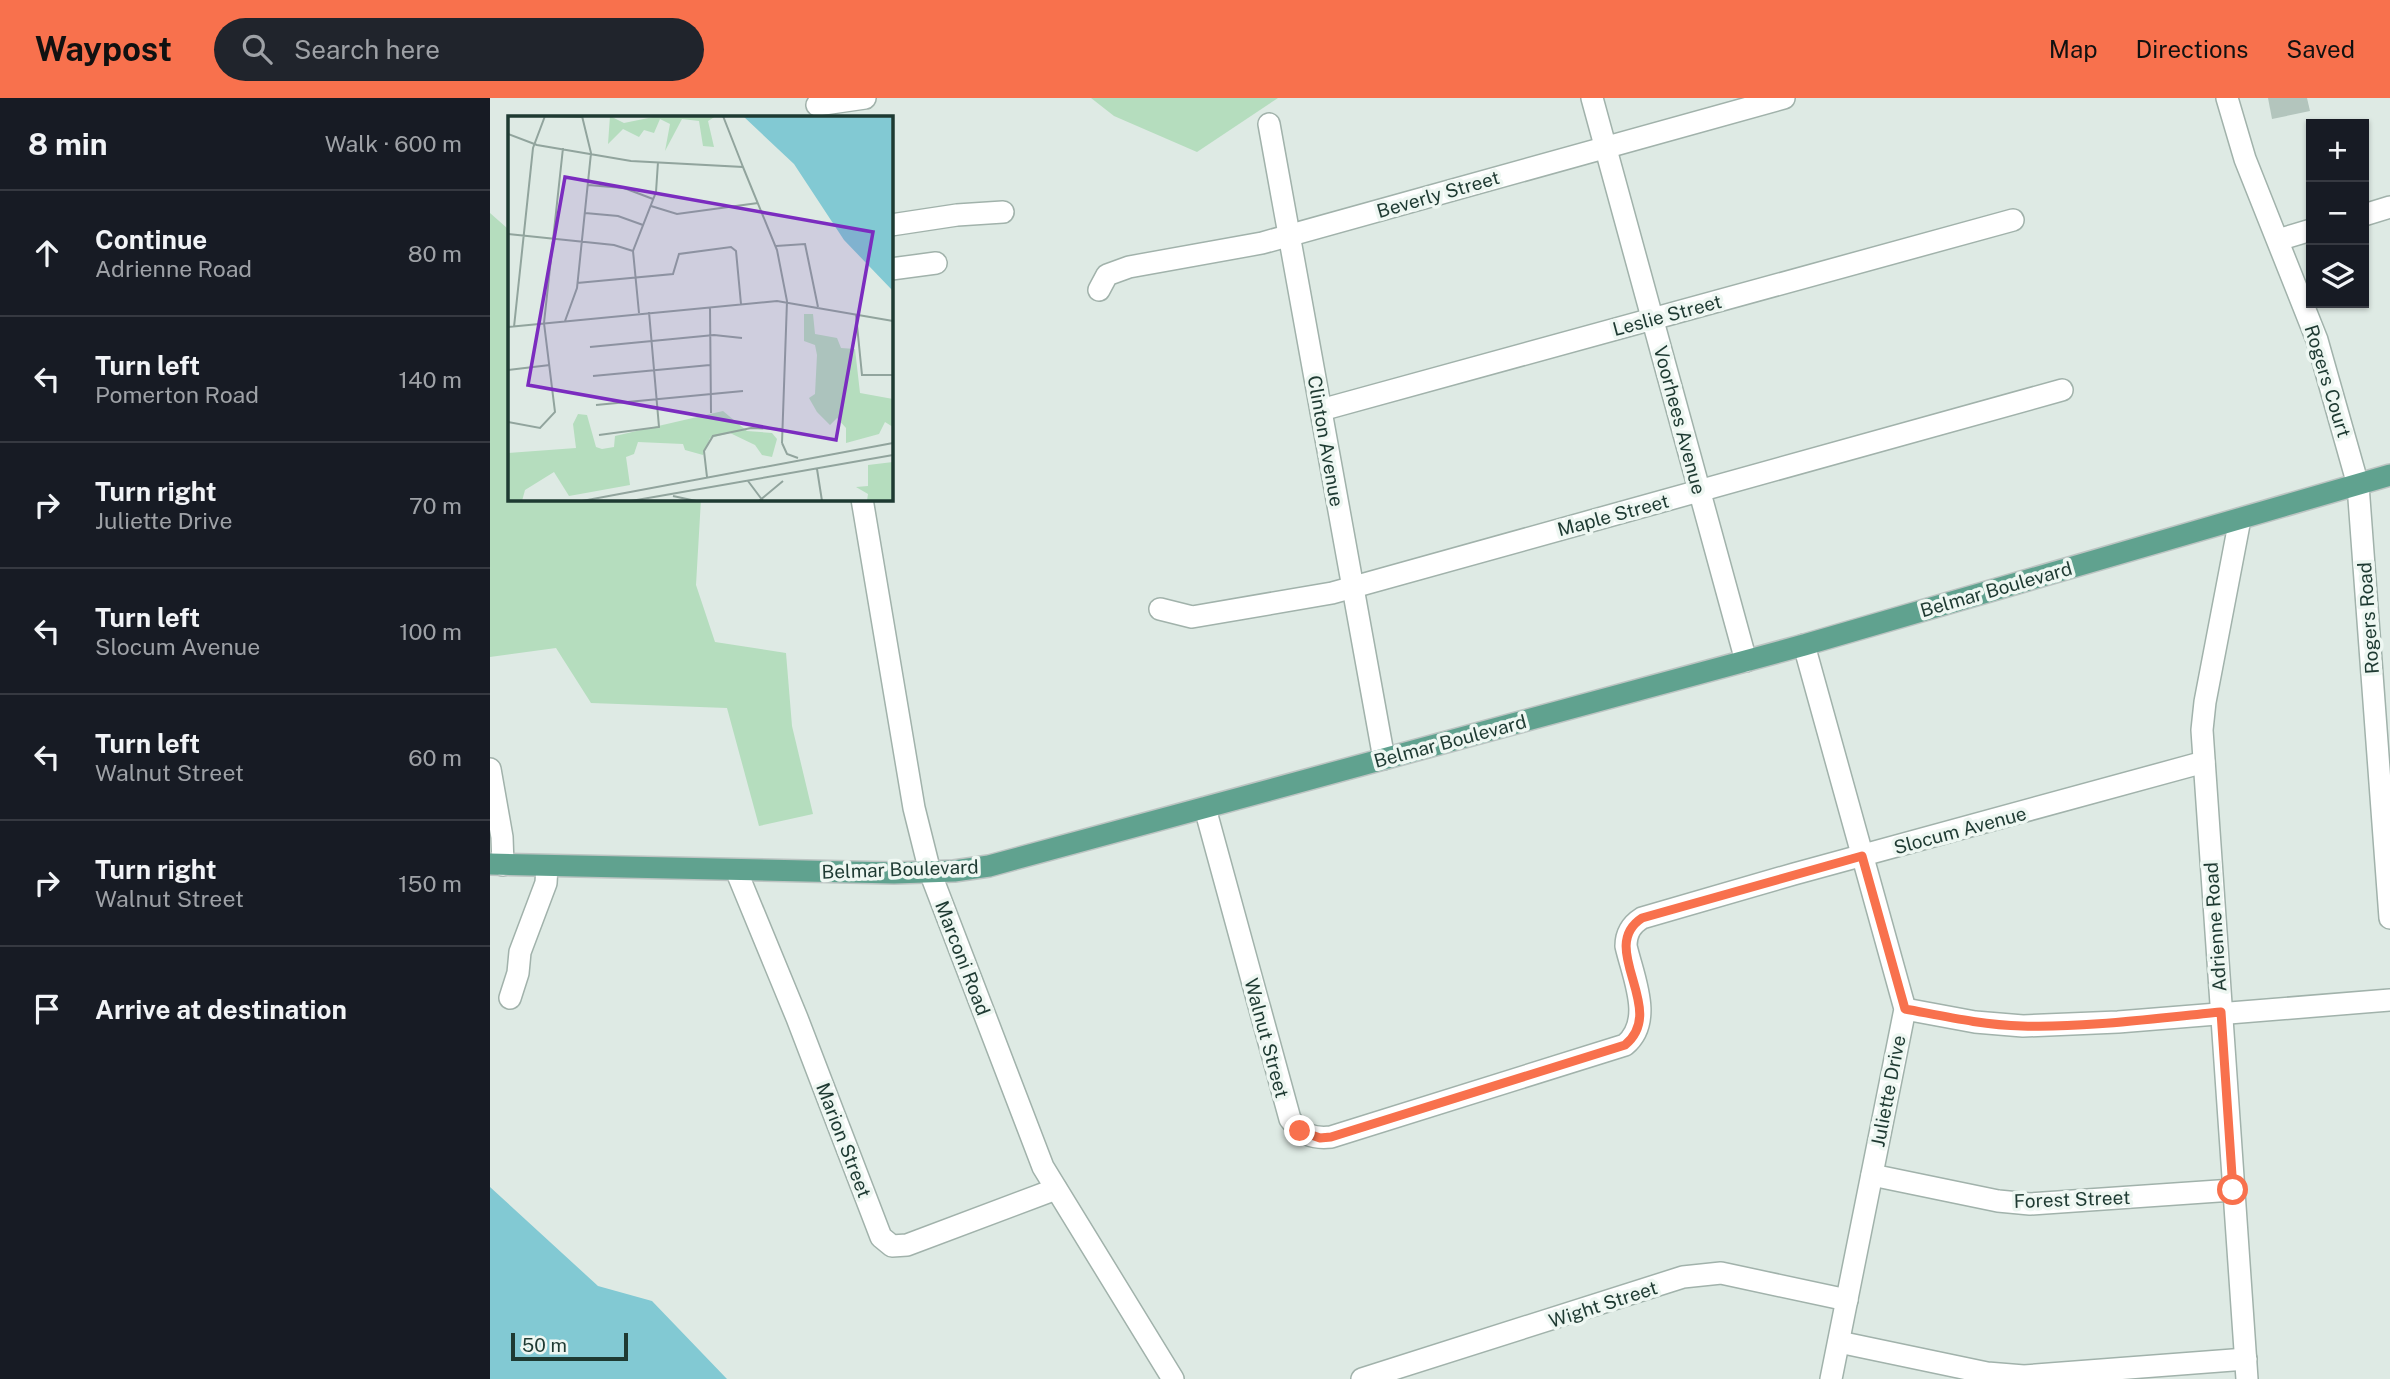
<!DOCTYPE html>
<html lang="en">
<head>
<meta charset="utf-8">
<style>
  body { margin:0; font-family:"Public Sans",sans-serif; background:#20242c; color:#f1f3f6 }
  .controls { position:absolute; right:21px; top:21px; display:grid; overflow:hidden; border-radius:0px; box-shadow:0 2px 5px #0004 }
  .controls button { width:63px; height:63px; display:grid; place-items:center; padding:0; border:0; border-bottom:2px solid #363941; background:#171b24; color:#f1f3f6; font:35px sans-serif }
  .scale { position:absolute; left:21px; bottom:18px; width:117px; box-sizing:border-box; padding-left:7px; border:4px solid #1e3a32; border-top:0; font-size:19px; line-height:24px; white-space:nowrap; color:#1e3a32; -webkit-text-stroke:5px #eef7f2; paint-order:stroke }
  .stop { position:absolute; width:21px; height:21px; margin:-16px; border:5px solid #f8714d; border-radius:50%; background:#fff }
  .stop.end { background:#f8714d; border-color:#fff; box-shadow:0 2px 7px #0008 }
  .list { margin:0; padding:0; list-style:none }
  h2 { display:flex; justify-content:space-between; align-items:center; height:91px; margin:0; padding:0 28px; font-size:30px }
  h2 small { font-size:23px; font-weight:400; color:#9ea1a6 }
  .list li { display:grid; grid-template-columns:46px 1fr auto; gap:21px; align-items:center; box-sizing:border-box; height:126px; padding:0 28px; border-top:2px solid #363941 }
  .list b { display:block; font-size:26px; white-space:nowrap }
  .list p { margin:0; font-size:23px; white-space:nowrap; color:#9ea1a6 }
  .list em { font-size:23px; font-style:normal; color:#9ea1a6 }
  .icon { flex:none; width:38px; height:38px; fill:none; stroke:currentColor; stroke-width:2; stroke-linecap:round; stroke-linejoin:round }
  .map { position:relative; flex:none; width:1900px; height:1281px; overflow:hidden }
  header { display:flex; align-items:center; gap:42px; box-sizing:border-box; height:98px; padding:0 35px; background:#f8714d; color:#111 }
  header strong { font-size:33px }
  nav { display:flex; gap:38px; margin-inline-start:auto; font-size:24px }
  .search { width:490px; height:63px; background:#20242c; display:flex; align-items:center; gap:18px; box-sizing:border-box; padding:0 24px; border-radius:38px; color:#9ea1a6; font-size:26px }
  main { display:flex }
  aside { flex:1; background:#171b24 }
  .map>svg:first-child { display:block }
</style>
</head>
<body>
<header>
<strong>Waypost</strong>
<div class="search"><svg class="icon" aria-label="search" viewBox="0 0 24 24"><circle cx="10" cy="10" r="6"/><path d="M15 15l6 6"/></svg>Search here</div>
<nav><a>Map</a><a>Directions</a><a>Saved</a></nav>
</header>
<main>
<aside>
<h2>8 min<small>Walk · 600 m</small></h2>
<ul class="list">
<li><svg class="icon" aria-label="ahead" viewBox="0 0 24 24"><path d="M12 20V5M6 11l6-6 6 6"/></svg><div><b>Continue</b><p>Adrienne Road</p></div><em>80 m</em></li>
<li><svg class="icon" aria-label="left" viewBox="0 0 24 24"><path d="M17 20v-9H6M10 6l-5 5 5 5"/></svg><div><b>Turn left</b><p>Pomerton Road</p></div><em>140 m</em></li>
<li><svg class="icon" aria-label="right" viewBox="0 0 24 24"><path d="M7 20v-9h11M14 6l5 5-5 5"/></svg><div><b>Turn right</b><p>Juliette Drive</p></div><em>70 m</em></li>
<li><svg class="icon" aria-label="left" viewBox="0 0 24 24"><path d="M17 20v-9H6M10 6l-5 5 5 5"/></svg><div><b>Turn left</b><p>Slocum Avenue</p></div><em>100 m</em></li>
<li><svg class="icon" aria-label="left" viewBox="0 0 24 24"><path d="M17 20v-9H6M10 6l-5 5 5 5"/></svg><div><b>Turn left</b><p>Walnut Street</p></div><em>60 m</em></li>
<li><svg class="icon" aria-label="right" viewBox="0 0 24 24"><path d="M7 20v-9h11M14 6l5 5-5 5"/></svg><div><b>Turn right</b><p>Walnut Street</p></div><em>150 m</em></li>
<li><svg class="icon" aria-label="arrive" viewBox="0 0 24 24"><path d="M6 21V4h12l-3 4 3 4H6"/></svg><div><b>Arrive at destination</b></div></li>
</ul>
</aside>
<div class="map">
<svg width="1900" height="1281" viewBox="0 0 1900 1281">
  <rect width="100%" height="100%" fill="#deeae4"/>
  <g fill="#b5ddbe">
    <path d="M601,0H788L707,54L624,18Z"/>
    <path d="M0,115L17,130L19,128V401H211L206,487L225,544L296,555L302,628L323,716L269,728L237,610L101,605L66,550L0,559Z"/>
  </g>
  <path fill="#82c9d3" d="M0,1089L108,1188L162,1203L237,1281H0Z"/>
  <path fill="#b3c5bd" d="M1778,0H1817L1820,13L1782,21Z"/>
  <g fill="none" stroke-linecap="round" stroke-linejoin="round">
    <defs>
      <g id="minor">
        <path d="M1102,0L1256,563"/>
        <path d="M1737,0L1755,61L1827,242L1868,387L1900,820"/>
        <path d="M327,7L375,0"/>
        <path d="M779,26L894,661"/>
        <path d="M1874,117L1900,109"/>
        <path d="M401,127L467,117L513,114"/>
        <path d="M1788,142L1821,132"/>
        <path d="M401,171L446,165"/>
        <path d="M609,192L617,177L639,169L772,145L1294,0"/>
        <path d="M831,312L1523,122"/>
        <path d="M372,401L424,710L440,774L553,1069L683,1281"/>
        <path d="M1750,421L1715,604L1712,632L1757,1281"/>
        <path d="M670,511L702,519L842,495L1572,292"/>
        <path d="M1314,547L1415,911L1341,1281"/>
        <path d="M0,671L12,739L13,767"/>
        <path d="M715,710L800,1021C811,1036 822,1041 841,1039L1135,947C1164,923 1143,879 1136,848C1136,835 1141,827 1152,820L1304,776L1714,664"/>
        <path d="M246,772L307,920L391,1139L402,1148L417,1147L566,1091"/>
        <path d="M20,900L28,875L30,854L56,785L57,768"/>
        <path d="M1415,911L1485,924L1533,928L1628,924L1900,902"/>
        <path d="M1382,1077L1508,1103L1540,1106L1743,1092"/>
        <path d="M1349,1244L1497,1275L1534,1278L1756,1261"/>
        <path d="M872,1281L1193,1179L1231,1175L1357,1202"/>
      </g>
      <path id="major" d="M0,766L404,775L464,773L499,768L1314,547L1900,377"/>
    </defs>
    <use href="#minor" stroke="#a1b2ab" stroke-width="24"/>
    <use href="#major" stroke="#bcc4c2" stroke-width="24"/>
    <use href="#minor" stroke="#fff" stroke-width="21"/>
    <use href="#major" stroke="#60a28f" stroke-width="21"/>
  </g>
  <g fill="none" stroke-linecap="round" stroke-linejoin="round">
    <path stroke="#f8714d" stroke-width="9" d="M810,1033L830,1040L841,1039L1135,947C1179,911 1106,850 1152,820L1372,758L1415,911C1453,918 1492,927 1532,928C1596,930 1667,920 1731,914L1743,1092"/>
  </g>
  <g text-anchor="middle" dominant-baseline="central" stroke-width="7" stroke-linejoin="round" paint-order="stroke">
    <g font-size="19" fill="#1e3a32" stroke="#eef7f2">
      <text transform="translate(948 96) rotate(-16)">Beverly Street</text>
      <text transform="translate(1177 217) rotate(-15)">Leslie Street</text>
      <text transform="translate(1838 283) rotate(73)">Rogers Court</text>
      <text transform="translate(1190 322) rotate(75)">Voorhees Avenue</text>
      <text transform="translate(836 343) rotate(80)">Clinton Avenue</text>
      <text transform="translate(1123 417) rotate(-15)">Maple Street</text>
      <text transform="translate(1506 491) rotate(-16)">Belmar Boulevard</text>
      <text transform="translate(1878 520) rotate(-94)">Rogers Road</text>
      <text transform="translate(960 643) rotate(-15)">Belmar Boulevard</text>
      <text transform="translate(1470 732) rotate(-15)">Slocum Avenue</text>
      <text transform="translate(410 771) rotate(-2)">Belmar Boulevard</text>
      <text transform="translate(1725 829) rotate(-94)">Adrienne Road</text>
      <text transform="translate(473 860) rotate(69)">Marconi Road</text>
      <text transform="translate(777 940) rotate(75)">Walnut Street</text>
      <text transform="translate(1398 993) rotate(-79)">Juliette Drive</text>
      <text transform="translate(354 1042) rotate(69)">Marion Street</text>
      <text transform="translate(1582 1101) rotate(-2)">Forest Street</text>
      <text transform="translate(1113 1206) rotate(-18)">Wight Street</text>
    </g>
  </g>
  <g transform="translate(18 18)">
    <rect width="385" height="385" fill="#deeae4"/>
    <path d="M102,0L116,7L150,0H208L200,5L206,31L195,30L191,5L174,3L157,35L162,8L152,3L146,17L136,14L131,21L115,13L100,28ZM296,198H305L307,218L329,222L333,232L347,233L352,277L385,283V311L377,306L371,318L338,327V312L329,302L322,309L309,296L301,282L307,278L309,239L307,229L296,225ZM215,295L239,315L264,317L269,323L264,341L254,339L247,329L222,317L202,322L195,339L177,334L175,328L130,326L126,338L118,341L122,369L61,380L46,356L17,374L14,385H0V337L68,332L65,308L70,298L79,299L88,331L94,333L106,331L107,320ZM385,346V385H359L360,378L348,371L360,370V349Z" fill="#b5ddbe"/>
    <path d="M235,0H385V175L336,124L286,48Z" fill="#82c9d3"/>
    <path fill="none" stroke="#91a49d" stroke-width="2" d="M34,0L74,1M215,0L235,51M0,18L29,29L123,45L235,51L269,134L279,185L274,327M80,69L116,72L145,83M143,90L169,98L250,87M77,97L110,100L135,109M0,118L106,129L125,135M268,130L297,128L310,191M69,167L165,158L171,138L223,131L228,135L233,188M202,191L203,297M131,197L125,135L148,76L150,46M348,199L354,259H385M57,205L69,172L83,37L74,0M0,211L269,185L385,205M6,211L25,32L37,0M82,231L206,219L234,222M0,254L42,249M85,260L202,249M88,289L235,275M0,306L32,312L47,296L36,207L55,32M91,319L151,311L141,196M274,327L279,338L290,342M309,353L314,385M199,361L196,335L205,320L243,312L275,313M240,365L255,385M165,380L188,385M74,385L385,327M123,385L385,339M251,385L275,365"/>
    <path fill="#7b2cbf" fill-opacity="0.15" stroke="#7b2cbf" stroke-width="3.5" d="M57,61L365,116L328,324L20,269Z"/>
    <rect width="385" height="385" fill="none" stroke="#1e3a32" stroke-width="3.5"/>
  </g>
</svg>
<div class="controls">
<button>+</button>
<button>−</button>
<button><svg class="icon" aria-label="layers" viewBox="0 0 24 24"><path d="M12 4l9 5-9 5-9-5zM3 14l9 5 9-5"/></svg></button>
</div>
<div class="scale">50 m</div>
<div class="stop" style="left:1743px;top:1092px"></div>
<div class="stop end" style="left:810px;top:1033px"></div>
</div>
</main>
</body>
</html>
